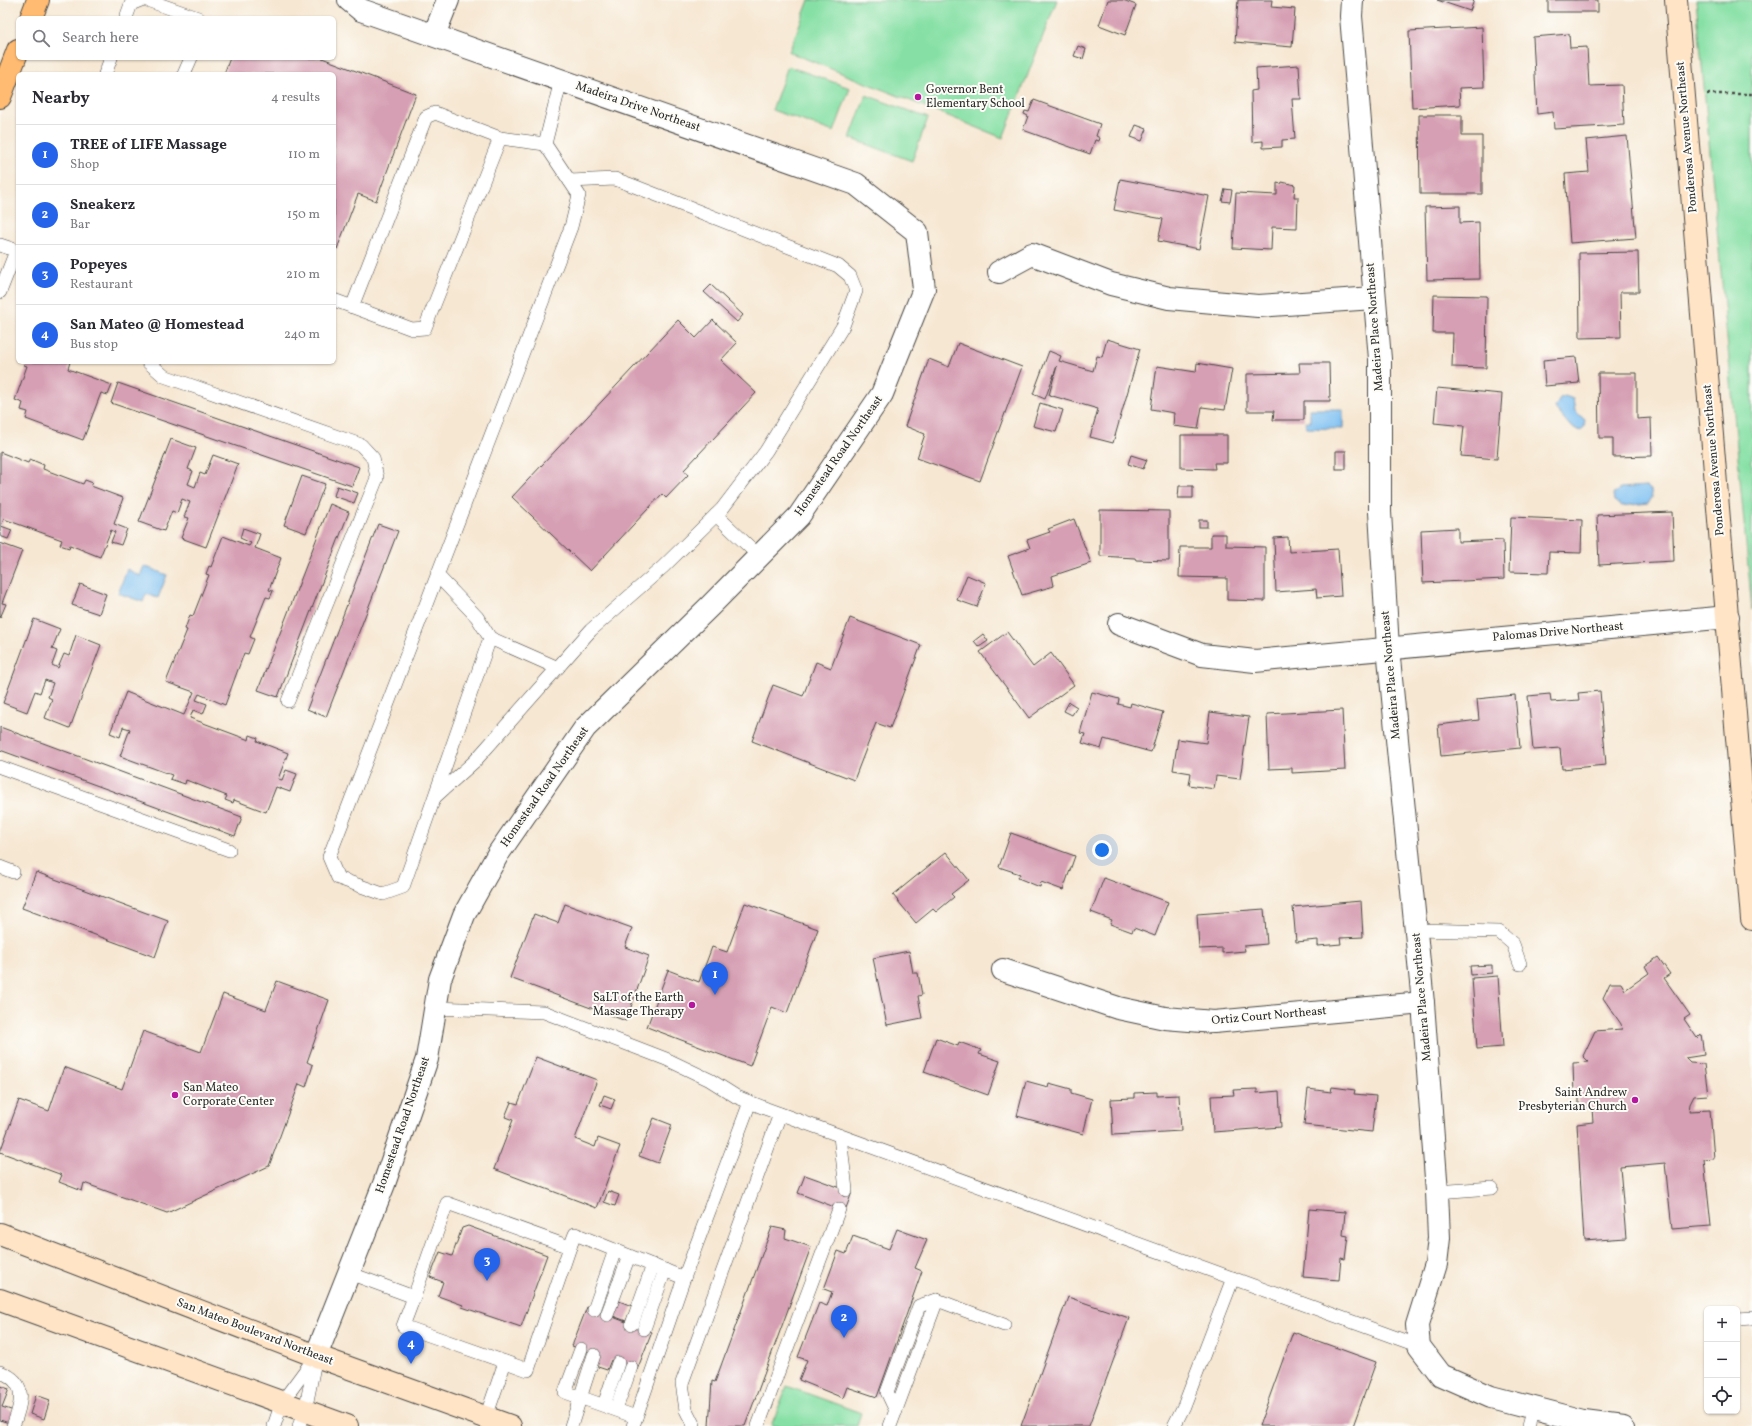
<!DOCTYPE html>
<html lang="en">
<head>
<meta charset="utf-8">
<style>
  body { margin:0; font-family:Vollkorn,serif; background:#f2f2f3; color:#2b2b33 }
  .controls { position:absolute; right:12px; bottom:12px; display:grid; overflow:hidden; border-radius:6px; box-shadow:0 1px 3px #0004 }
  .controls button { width:36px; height:36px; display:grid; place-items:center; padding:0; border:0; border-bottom:1px solid #e1e1e2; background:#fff; color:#2b2b33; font:20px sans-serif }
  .you { position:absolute; left:1102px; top:850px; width:14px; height:14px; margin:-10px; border:3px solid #fff; border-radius:50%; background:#1a73e8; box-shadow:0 0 0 6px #1a73e833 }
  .badge { display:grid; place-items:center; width:26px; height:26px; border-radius:50%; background:#2563eb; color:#fff; font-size:13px; font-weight:700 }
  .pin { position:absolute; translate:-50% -33px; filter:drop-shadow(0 1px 2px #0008) }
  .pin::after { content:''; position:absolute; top:21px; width:14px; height:12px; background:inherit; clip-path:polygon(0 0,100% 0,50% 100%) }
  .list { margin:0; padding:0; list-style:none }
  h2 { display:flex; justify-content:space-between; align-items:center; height:52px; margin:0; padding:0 16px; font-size:17px }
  h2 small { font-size:13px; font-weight:400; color:#7c7c81 }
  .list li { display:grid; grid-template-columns:26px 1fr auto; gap:12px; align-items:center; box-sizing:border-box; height:60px; padding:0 16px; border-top:1px solid #e1e1e2 }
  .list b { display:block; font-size:15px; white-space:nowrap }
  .list p { margin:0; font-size:13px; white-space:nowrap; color:#7c7c81 }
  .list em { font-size:13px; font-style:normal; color:#7c7c81 }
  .icon { flex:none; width:22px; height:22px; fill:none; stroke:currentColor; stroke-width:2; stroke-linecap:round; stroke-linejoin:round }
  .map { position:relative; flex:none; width:1752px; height:1426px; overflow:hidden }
  .search { position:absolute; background:#fff; box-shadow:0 1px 3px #0004; left:16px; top:16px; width:320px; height:44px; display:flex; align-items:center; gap:10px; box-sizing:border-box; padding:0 14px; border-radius:6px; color:#7c7c81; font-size:15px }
  .panel { position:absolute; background:#fff; box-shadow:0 1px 3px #0004; left:16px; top:72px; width:320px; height:292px; border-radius:6px }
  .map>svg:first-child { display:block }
</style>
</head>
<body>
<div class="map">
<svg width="1752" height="1426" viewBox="0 0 1752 1426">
  <rect width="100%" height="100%" fill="#fdfcf7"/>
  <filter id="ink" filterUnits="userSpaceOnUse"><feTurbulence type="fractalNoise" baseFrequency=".025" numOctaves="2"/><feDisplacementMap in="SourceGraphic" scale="8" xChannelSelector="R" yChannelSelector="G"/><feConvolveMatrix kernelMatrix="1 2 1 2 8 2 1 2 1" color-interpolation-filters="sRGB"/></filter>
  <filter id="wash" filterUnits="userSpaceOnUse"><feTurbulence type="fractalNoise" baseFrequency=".012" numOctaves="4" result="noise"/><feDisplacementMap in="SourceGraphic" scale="16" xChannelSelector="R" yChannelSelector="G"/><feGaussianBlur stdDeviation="0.9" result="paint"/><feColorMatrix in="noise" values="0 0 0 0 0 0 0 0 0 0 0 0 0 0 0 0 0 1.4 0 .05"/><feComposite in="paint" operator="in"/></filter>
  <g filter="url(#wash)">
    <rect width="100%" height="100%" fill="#f6e7d2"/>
    <g fill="#86e0a5" stroke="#588668">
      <path d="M809,0H1057L1003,138L789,52Z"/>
      <path d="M1696,0H1752V610Z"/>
      <path d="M788,66L850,88L834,132L772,110Z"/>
      <path d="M866,95L928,118L912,161L850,138Z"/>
      <path d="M787,1386L861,1413L857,1426H771Z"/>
    </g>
    <g fill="#7cbff2" stroke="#54758e">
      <path d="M1565,396L1573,399L1575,411L1585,420L1584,427L1581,431L1571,427L1555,408L1560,398Z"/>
      <path d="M1310,409H1343V429L1306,428V422H1310Z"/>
      <path d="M1646,486L1651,490L1652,498L1648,503L1622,506L1614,501L1613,494L1616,493L1620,488Z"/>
      <path d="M144,566L167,575L158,598L146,594L143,602L118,593L127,569L140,576Z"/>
    </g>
    <g id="blocks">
      <g fill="#d69fb3">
        <path d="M1108,0H1123L1136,5L1125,35L1099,25Z"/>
        <path d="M1238,0H1272L1271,7L1295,9L1292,47L1235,42Z"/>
        <path d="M1437,0H1474L1470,11Z"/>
        <rect x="1548" y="0" width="50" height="12"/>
        <path d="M1482,27L1484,87L1459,88L1460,105L1412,108L1409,31Z"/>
        <path d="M1569,34L1570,48L1587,47L1589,86L1622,85L1624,125L1554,129L1553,112L1537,114L1533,37Z"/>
        <path d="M1078,46L1086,49L1083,59L1074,56Z"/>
        <path d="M230,58H322L416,94L376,201L358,194L337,249L334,247V74H224Z"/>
        <path d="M1299,65L1301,99H1292L1295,139L1282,140V147L1263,148V141L1252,142L1251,91L1257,90L1256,68Z"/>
        <path d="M1034,100L1100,124L1096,136L1100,138L1099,141L1095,140L1090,154L1023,130L1028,116L1024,114L1025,111L1029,112Z"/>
        <path d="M1419,115H1462V136H1482V194H1420Z"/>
        <path d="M1136,125L1147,129L1142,141L1131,137Z"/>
        <path d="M1627,136L1636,238L1570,243L1565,174L1589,172L1586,140Z"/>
        <path d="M1120,179L1209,196L1199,249L1158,241L1163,219L1114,210Z"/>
        <path d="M1282,182L1295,185L1294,197H1298L1297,228L1272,227L1271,250L1233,248L1236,193L1277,195V183L1281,184Z"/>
        <path d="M1225,189L1232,190L1230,202L1222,201Z"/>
        <path d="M1460,206V223L1479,222L1480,279L1427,280L1425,207Z"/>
        <path d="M1638,252L1639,292H1620L1621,337L1580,338L1579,253Z"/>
        <path d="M711,285L743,315L737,322L704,292Z"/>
        <path d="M1434,295L1487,296L1486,368L1452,367L1453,333H1433Z"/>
        <path d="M678,320L696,338L713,320L737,343L721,360L756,393L684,470L688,475L666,498L662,494L590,571L512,497Z"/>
        <path d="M1107,339L1140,349L1113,443L1090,437L1098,409L1049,395L1057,366L1045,399L1033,394L1049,351L1061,356L1059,361L1093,371L1097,356L1102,357Z"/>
        <path d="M958,343L1022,367L980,481L917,458L925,434L905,426L929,359L949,367Z"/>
        <path d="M1576,357L1579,383L1545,386L1543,360Z"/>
        <path d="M25,362H70L68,369L112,385L108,395L101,393L83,440L26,419L28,412L21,410L23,403L15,400L27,366L24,365Z"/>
        <path d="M1197,363L1232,369L1225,410L1202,407L1198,429L1173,426L1174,413L1151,409L1157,366L1196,372Z"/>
        <path d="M1299,363H1329L1330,401H1304V420H1273L1274,411H1247V374L1300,373Z"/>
        <path d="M1598,373H1637V419L1651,418L1652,456L1613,457V438H1599Z"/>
        <path d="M118,383L359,467L352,486L111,403Z"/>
        <path d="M1437,388L1502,394L1497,459L1461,456L1464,426L1434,423Z"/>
        <path d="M1040,403L1063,410L1056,432L1033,426Z"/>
        <path d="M1181,435H1227V463H1214L1215,469L1181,468Z"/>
        <path d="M171,439L196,448L188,469L193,471L188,484L195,487L200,473L205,475L213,455L238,464L206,547L181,538L189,518L184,517L190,502L182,499L177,513L172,511L164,531L139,522Z"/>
        <rect x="1336" y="451" width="10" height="18"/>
        <path d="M0,452L28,463L30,459L44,465L43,469L83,484L85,480L93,483L91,486L123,498L114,524L127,529L121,545L111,542L115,532L111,530L100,557L70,545L69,548L60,545L62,540L4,519L1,526L12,530L8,539L0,536Z"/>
        <path d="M1131,455L1147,460L1143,469L1128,464Z"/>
        <path d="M302,476L325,484L306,533L284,525Z"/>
        <path d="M337,486L358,493L354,503L334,496Z"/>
        <path d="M1179,486H1193V498H1178Z"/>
        <path d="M330,504L349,512L278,697L258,690Z"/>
        <path d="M1100,510L1169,511V561L1136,560L1135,558L1100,556Z"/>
        <path d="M1672,512L1674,561L1599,565L1597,515Z"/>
        <path d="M1511,517L1582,520L1581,553L1549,552L1548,573L1509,572Z"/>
        <path d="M1074,519L1091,563L1052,576L1054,586L1022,595L1008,556L1030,548L1027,540L1050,532L1048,529Z"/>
        <rect x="1199" y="520" width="8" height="7"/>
        <path d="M378,524L398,531L326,717L307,709Z"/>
        <path d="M243,528L260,534L255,548L281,558L269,590L273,591L270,598L266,597L250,637L254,639L248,654L244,653L225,705L199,694L196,700L207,704L203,714L193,710L190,718L249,740L250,735L258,738L257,741L288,753L278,779L282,780L286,770L297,774L290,792L276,787L266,812L234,800L233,803L225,800L227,796L186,780L185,784L170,779L172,775L120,756L130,729L123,727L120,737L110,733L126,692L184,715L194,692L166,682L187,630L185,629L190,615L193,616L209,575L206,574L209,566L211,567L223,536L249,546L251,543L240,538Z"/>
        <path d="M1458,528V542L1503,540L1504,579L1423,583L1421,530Z"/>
        <path d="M1211,534H1226V546L1265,547V601L1227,600V578L1179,577L1180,547H1211Z"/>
        <path d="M1288,537L1289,552L1338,549L1341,596L1317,598L1316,589L1276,592L1274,538Z"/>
        <path d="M0,543L22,551L2,603L6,604L0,618Z"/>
        <path d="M967,575L986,583L977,607L957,600Z"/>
        <path d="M80,584L106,594L99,614L72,605Z"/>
        <path d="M850,618L921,645L890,728L876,723L854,780L752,741L773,685L803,696L816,662L831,668Z"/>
        <path d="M34,619L60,629L52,649L57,651L52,665L58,668L64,654L69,656L76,635L101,645L70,728L45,718L52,699L48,697L53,683L45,680L40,693L35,691L27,712L3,703Z"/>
        <path d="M1007,632L1033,667L1051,653L1074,685L1029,718L980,652Z"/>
        <path d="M983,634L988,641L979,647L974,641Z"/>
        <path d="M1600,691L1606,765L1562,769L1560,748L1533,750L1528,696L1550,694L1551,702L1579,700L1578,693Z"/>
        <path d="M1092,692L1119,699L1118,704L1130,707L1131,703L1163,712L1151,752L1104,739L1101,749L1082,743L1085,734L1080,733Z"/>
        <path d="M1515,695L1520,748L1441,756L1438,725L1479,720L1477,699Z"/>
        <path d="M1069,702L1077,707L1072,715L1064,711Z"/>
        <path d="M1342,710L1345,770L1292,773V768L1269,769L1267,714Z"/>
        <path d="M1210,712L1249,717L1240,779L1216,776L1214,789L1189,785L1191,773L1173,770L1178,739L1206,743Z"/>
        <path d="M0,727L242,817L235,836L0,750Z"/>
        <path d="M1011,833L1075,856L1063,890L1041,882L1040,887L1018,878L1020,874L999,867Z"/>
        <path d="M946,852L969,880L951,894L954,897L936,912L933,909L916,923L893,895Z"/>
        <path d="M36,872L168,921L155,957L22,908Z"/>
        <path d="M1104,878L1168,902L1155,936L1134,928L1132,932L1110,924L1112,920L1091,912Z"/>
        <path d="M1361,901L1363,937L1340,938L1341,944L1318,946V940L1296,942L1293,907Z"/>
        <path d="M745,903L818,929L787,1013L772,1007L750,1066L647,1027L668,970L699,982L712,947L727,952Z"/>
        <path d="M565,904L632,928L625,947L649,956L626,1021L510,978L534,914L558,923Z"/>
        <path d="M1264,909L1267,944L1244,946L1245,951L1222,953V948L1199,949L1197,914Z"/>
        <path d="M909,951L913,973H918L922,995L918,996L922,1018L887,1025L873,958Z"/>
        <path d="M1658,957L1670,974L1664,978L1690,1015L1684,1019L1697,1038L1701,1034L1704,1055L1685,1058L1690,1063L1704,1064L1708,1095L1694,1096L1690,1104L1689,1111L1710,1110L1714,1159L1704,1160L1711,1226L1672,1229L1665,1163L1620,1167L1626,1238L1584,1241L1577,1124L1593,1122L1592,1108H1579V1097L1574,1096L1573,1063L1589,1062L1583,1056L1595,1031L1622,1029L1621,1024L1603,998L1610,983H1621L1625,990L1649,973L1645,966Z"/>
        <path d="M1492,965V973L1471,975L1470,966Z"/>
        <path d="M1498,976L1503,1047L1477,1049L1472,978Z"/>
        <path d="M277,981L329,1000L307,1062L313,1065L306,1087L299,1084L269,1166L167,1213L84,1183L82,1191L59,1182L62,1175L0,1152L19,1100L49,1111L64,1067L122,1089L143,1031L201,1052L223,994L266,1010Z"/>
        <path d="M936,1038L958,1046L959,1042L981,1050L979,1054L1000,1061L988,1095L924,1072Z"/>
        <path d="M536,1057L597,1080L575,1139L595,1147L598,1138L620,1146L597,1208L494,1169L513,1120L505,1117L511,1102L518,1104Z"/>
        <path d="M1026,1081L1048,1087L1049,1083L1071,1089V1093L1092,1099L1083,1134L1017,1116Z"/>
        <path d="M1332,1087L1355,1090L1354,1094L1376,1096L1372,1132L1304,1125L1308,1089L1331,1092Z"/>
        <path d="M1257,1089V1093L1279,1091L1281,1127L1213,1132L1211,1096L1234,1095L1233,1090Z"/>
        <path d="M1157,1092V1096L1179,1095L1181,1131L1113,1135L1111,1099L1134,1098V1093Z"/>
        <path d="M604,1095L615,1099L611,1109L600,1105Z"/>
        <path d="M654,1118L672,1125L658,1163L639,1156Z"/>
        <path d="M805,1175L852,1192L845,1211L798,1193Z"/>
        <path d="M608,1191L619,1195L615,1206L604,1202Z"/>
        <path d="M1309,1209L1345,1212L1343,1235L1348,1236L1345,1259L1341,1258L1339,1280L1303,1277Z"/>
        <path d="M468,1226L547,1255L521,1327L462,1307L463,1305L438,1296L443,1282L430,1277L440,1252L452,1256L462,1228Z"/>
        <path d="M772,1227L786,1230L785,1238L811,1247L745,1426H709L712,1381L715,1382Z"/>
        <path d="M897,1229L927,1240L915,1268L922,1271L877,1397L847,1387L843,1398L799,1380L807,1360L798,1357L819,1303L827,1306L832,1292L824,1289L838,1251L846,1254L853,1236L889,1249Z"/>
        <path d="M1068,1297L1129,1318L1089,1426H1021Z"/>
        <path d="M619,1301L632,1306L626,1321L613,1316Z"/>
        <path d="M587,1307L652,1332L637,1370L611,1360L607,1370L595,1366L599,1356L572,1346Z"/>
        <path d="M1293,1332L1376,1362L1353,1426H1259Z"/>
        <path d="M0,1386L9,1389L2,1407L14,1411L9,1423L0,1420Z"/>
        <path d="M36,1395L50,1400L44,1419L30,1414Z"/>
      </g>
    </g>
  </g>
  <g filter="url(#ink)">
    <use href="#blocks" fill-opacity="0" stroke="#494744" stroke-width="1"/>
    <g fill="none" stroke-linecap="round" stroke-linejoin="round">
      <defs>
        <g id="lane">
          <path d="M147,0L198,18"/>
          <path d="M126,18L131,4L141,0"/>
          <path d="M105,74L111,58"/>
          <path d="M184,74L191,58"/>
          <path d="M500,138L545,144"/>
          <path d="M0,245L18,251"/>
          <path d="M0,292L16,251"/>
          <path d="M334,300L412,329L425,328L500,138L435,113L426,117L352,307"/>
          <path d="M148,362L164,376L361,445L373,458L377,478L288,701"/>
          <path d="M716,515L759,556"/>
          <path d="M437,575L477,617L490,638L403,887L383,894L338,878L329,857L571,227L579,195L545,144L561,80"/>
          <path d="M490,638L558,668"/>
          <path d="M0,767L229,850"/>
          <path d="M435,797L475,761L591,630L663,567L722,509L766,451L843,326L856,291L850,276L838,266L634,186L615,179L570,181"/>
          <path d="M0,867L13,872"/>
          <path d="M1416,930L1499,932L1513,944L1520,964"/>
          <path d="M435,1008L544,1012L666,1059L710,1080L737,1097L767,1109L1419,1346"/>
          <path d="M840,1136L846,1190"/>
          <path d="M1437,1192L1492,1188"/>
          <path d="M570,1247L575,1234L684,1278L750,1102"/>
          <path d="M349,1273L414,1297L447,1203L570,1247L528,1370L403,1326L414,1297"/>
          <path d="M594,1310L615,1250"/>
          <path d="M607,1315L629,1256"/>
          <path d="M1737,1319L1752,1318"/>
          <path d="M632,1324L653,1265"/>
          <path d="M644,1329L665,1270"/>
          <path d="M581,1349L565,1392L636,1417"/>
          <path d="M0,1372C28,1382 22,1403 13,1426"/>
          <path d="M604,1405L618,1363"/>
          <path d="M616,1409L631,1367"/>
          <path d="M896,1411L887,1392L919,1306L937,1300"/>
          <path d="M486,1417L505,1362"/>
          <path d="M274,1426L282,1402L316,1356"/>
          <path d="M299,1426L305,1411L315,1361"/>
          <path d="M571,1426L594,1355"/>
          <path d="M633,1426L684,1278"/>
          <path d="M694,1426L686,1410L682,1383L780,1114"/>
          <path d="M758,1426L839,1209"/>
          <path d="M890,1426L937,1300L1004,1325"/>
          <path d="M1174,1426L1184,1406L1233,1278"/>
          <path d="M1528,1426L1533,1408"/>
        </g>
        <g id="street">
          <path d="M1352,0L1351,16L1380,359V512L1388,648L1423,1003L1437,1192L1439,1238L1436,1264L1417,1325L1419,1346L1441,1375L1491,1397L1584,1421L1623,1426"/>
          <path d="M434,35L448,0"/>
          <path d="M999,272L1032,254L1111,284L1169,298L1258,306L1374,298"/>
          <path d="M1119,624L1202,655L1255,661L1728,617"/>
          <path d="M1003,970L1118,1008L1165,1018L1214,1022L1423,1003"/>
          <path d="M316,1356L384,1184L427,1059L440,979L464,915L498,854L585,728L710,606L799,516L882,394L924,289L917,232L856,184L361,10L349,0"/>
        </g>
        <g id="secondary">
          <path d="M1676,0L1752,919"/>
          <path d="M0,1234L316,1356L510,1426"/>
          <path d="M0,1300L347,1426"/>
        </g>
        <g id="primary">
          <path d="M31,18L38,0"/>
          <path d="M0,97L18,50"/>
        </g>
      </defs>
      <use href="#lane" stroke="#494744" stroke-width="14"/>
      <use href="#street" stroke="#494744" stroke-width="24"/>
      <use href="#secondary" stroke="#494744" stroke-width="24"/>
      <use href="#primary" stroke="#494744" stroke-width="24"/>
      <path stroke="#494744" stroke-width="2.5" stroke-dasharray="3 3" stroke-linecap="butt" d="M1707,94H1752"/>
      <use href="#lane" stroke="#fff" stroke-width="13"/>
      <use href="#street" stroke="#fff" stroke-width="22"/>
      <use href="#secondary" stroke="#ffe4c6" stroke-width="22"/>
      <use href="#primary" stroke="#ffbb71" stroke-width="22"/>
    </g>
  </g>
  <g fill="#b5179e" stroke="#fdfcf7" stroke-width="1.5">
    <circle cx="918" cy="97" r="4"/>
    <circle cx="692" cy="1005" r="4"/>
    <circle cx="175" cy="1095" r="4"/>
    <circle cx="1635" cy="1100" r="4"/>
  </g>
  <g text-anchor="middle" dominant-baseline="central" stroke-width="4" stroke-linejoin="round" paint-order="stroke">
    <g font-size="12" fill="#2b2b2b" stroke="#fdfcf7" text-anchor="start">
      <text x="926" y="90">Governor Bent<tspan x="926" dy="14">Elementary School</tspan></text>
      <text x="684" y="998" text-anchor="end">SaLT of the Earth<tspan x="684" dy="14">Massage Therapy</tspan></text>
      <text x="183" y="1088">San Mateo<tspan x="183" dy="14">Corporate Center</tspan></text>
      <text x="1627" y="1093" text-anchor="end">Saint Andrew<tspan x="1627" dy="14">Presbyterian Church</tspan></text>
    </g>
    <g font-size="12" fill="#2b2b2b" stroke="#fdfcf7">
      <text transform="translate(638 107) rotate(19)">Madeira Drive Northeast</text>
      <text transform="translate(1687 137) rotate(-95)">Ponderosa Avenue Northeast</text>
      <text transform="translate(1375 327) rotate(-94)">Madeira Place Northeast</text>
      <text transform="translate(839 456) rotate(-55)">Homestead Road Northeast</text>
      <text transform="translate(1714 460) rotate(-95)">Ponderosa Avenue Northeast</text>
      <text transform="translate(1558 632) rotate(-5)">Palomas Drive Northeast</text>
      <text transform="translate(1391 675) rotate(-95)">Madeira Place Northeast</text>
      <text transform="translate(545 787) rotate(-55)">Homestead Road Northeast</text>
      <text transform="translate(1422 997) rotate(-95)">Madeira Place Northeast</text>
      <text transform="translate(1269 1016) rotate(-5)">Ortiz Court Northeast</text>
      <text transform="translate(403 1125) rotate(-71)">Homestead Road Northeast</text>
      <text transform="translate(255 1332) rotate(21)">San Mateo Boulevard Northeast</text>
    </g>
  </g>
</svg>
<div class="controls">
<button>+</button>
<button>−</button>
<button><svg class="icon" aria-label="locate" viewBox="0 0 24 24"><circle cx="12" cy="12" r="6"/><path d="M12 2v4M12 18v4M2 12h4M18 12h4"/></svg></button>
</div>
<div class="you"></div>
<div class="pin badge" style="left:715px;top:995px">1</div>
<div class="pin badge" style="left:844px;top:1338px">2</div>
<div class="pin badge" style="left:487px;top:1281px">3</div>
<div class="pin badge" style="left:411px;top:1364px">4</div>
<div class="search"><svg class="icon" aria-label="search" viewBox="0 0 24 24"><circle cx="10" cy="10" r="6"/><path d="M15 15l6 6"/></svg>Search here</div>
<section class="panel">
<h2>Nearby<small>4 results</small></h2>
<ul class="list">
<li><span class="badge">1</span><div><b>TREE of LIFE Massage</b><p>Shop</p></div><em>110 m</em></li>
<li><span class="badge">2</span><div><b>Sneakerz</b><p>Bar</p></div><em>150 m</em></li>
<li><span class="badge">3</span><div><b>Popeyes</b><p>Restaurant</p></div><em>210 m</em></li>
<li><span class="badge">4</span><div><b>San Mateo @ Homestead</b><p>Bus stop</p></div><em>240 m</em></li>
</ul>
</section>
</div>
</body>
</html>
